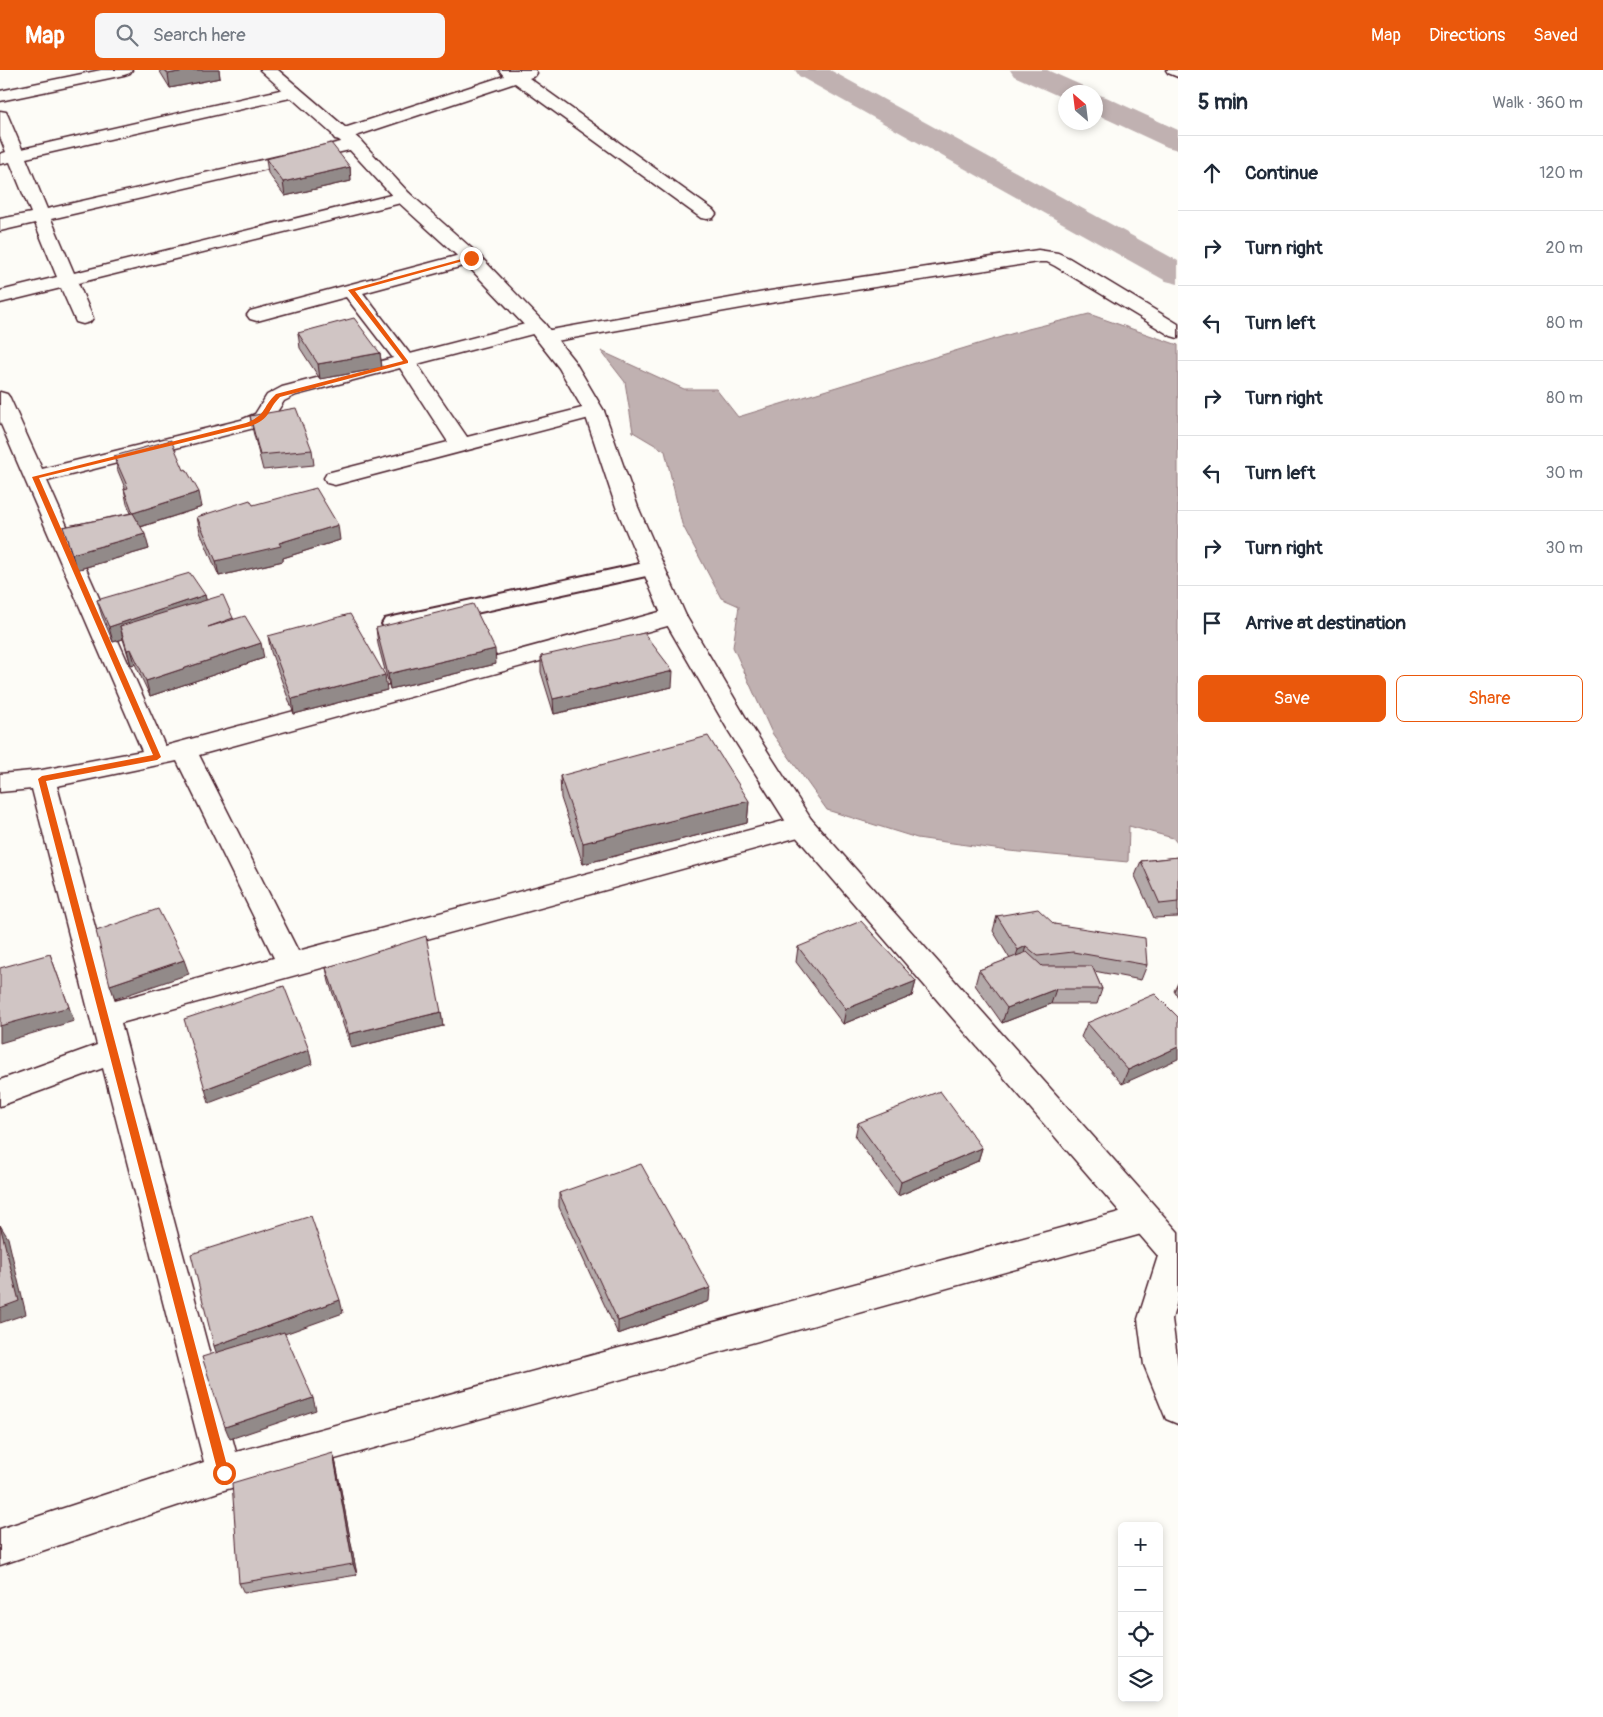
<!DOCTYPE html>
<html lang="en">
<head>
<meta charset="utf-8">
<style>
  body { margin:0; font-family:Pangolin,sans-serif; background:#f6f6f7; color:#1f2937 }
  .controls { position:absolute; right:15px; bottom:15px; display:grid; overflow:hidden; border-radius:8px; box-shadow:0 2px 8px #0003 }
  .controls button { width:45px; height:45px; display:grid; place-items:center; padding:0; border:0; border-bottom:1px solid #e0e1e3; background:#fff; color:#1f2937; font:25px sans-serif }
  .compass { position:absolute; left:1058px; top:15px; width:45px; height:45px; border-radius:50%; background:#fff; box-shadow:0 2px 8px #0003; rotate:332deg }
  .stop { position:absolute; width:15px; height:15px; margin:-11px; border:4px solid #ea580c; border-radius:50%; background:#fff }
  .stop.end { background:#ea580c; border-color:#fff; box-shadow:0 1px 5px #0008 }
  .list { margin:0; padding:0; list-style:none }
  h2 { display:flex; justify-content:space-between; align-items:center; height:65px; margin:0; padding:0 20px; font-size:21px }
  h2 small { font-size:16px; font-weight:400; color:#747a83 }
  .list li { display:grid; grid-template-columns:32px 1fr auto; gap:15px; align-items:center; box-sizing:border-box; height:75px; padding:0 20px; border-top:1px solid #e0e1e3 }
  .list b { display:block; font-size:19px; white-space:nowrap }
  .list em { font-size:16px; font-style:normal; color:#747a83 }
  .actions { display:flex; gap:10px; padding:15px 20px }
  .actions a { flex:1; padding:11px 0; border:1px solid #ea580c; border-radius:8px; text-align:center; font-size:18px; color:#ea580c }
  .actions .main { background:#ea580c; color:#fff }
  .icon { flex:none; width:28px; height:28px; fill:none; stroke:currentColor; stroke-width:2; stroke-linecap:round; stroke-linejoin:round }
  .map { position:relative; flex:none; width:1178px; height:1647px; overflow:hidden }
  header { display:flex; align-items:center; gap:30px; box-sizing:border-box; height:70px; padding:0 25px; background:#ea580c; color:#fff }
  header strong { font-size:24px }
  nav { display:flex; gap:28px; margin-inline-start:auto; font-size:18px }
  .search { width:350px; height:45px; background:#f6f6f7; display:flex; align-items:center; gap:12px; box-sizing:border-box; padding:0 18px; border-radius:8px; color:#747a83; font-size:19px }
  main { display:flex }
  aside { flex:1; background:#fff }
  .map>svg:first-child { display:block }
</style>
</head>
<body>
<header>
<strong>Map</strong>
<div class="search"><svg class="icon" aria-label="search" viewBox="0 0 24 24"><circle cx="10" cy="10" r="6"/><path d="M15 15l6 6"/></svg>Search here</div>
<nav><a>Map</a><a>Directions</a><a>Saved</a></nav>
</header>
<main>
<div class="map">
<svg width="1178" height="1647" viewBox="0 0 1178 1647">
  <rect width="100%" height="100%" fill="#fdfcf7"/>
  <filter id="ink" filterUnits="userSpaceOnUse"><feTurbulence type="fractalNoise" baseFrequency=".02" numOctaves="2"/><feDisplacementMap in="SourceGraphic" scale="10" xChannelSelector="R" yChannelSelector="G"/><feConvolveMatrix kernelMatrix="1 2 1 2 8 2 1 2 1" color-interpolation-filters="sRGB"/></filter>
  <g filter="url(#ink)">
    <path fill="#c0b1b1" stroke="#91777b" d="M1089,244L1178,275V774L1173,768L1129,756L1128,792L1009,781L917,768L827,740L772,663L733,577L739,536L721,528L682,454L665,381L633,362L625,312L601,281L684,319H716L738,347L1024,260Z"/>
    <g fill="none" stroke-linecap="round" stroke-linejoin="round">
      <g fill="#c0b1b1" fill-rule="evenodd">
        <path d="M795,0H830L1178,191V214L1166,211L799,6Z"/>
        <path d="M1010,0H1047L1083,16L1087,22H1066V29L1063,28L1014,6Z"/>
        <path d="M1096,24L1106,27L1178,60V80L1167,77L1096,44Z"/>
      </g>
      <defs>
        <path id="lane" d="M653,491L660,493L663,498L660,503L393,561L385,559L382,554L385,549L393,547Z"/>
        <g id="street">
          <path d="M101,0H132L130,3L124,5L0,31V21Z"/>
          <path d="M499,0H535L537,3L535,6L529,8L713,140L716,144L713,148L707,149L701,148L515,13L347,69L341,70L335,69L332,65L335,61L504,6Z"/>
          <path d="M293,17L299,18L301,22L299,26L26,88L47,139L354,69L360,70L363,74L360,78L354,79L51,149L74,203L403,122L409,123L412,127L409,131L78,213L93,248L90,252L83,254L76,252L61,218L0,233V221L57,207L35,153L0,161V149L31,143L10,92L0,94V84L6,82L0,67V41L6,42L8,46L22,79Z"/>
          <path d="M1038,180L1058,183L1069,188L1178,254V268L1171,266L1055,196L1047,192H1038L770,233L545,273L538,271L535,267L538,263L545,261L770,221Z"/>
          <path d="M471,182L478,184L480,188L478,192L363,223L410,284L537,251L544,253L547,257L544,261L417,294L467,367L594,335L601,337L604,341L601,345L335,415L327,413L324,408L327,403L448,372L400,298L296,325L284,331L271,351L262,356L47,411L165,676L674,538L682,540L686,546L682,552L199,685L298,881L802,746L811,749L815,756L811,763L802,766L121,953L236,1382L1145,1135L1156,1139L1161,1149L1156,1159L1145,1163L224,1420L0,1495V1459L204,1392L103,998L0,1036V1010L97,975L32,719L0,722V704L42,700L142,681L0,352V322L7,324L10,328L42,399L241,350L255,344L267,325L282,317L393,288L346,227L257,251L250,249L247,245L250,241ZM177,691L274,888L115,931L57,716Z"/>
        </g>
        <path id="secondary" d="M260,0H278L360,70L409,123L478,184L544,253L575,292L604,341L638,437L686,546L746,648L811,749L1178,1162V1227L1172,1249L1178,1295V1354L1166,1349L1144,1295L1138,1249L1158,1186L793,763L728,660L662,546L616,437L584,341L559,298L530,261L464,192L397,131L348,78Z"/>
        <path id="primary" d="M1166,0H1178V7L1168,3Z"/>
      </defs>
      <use href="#lane" stroke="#4a1f2b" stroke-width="4"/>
      <use href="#street" stroke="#4a1f2b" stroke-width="3"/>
      <use href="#secondary" stroke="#4a1f2b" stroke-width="3"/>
      <use href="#primary" stroke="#4a1f2b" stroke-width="3"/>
      <use href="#lane" fill="#fdfcf7" fill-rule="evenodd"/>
      <use href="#street" fill="#fdfcf7" fill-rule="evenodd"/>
      <use href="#secondary" fill="#fdfcf7" fill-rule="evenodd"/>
      <use href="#primary" fill="#fdfcf7" fill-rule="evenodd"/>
    </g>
    <g fill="#b3a9a9" stroke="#4a1f2b">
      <path d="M159,0H219L220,8L170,18Z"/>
      <path d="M266,89L350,97L351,111L285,126L268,103Z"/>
      <path d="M298,263L380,283L382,298L320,309L300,278Z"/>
      <path d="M250,346L312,380L314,395L263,400L253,361Z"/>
      <path d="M114,386L184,400L202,437L141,457L149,479L76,500L63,457L131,443L127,434L124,419L125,418L118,401Z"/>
      <path d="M253,435L340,470L283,488V491L219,506L200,462L197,447Z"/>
      <path d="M205,525L206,530L233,548L264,588L150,626L135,594L131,595L123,569L113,572L102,546L97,530Z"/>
      <path d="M376,558L496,594L390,619L378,574Z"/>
      <path d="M268,566L387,620L294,644L271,582Z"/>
      <path d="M541,586L672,617L554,644L541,602Z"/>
      <path d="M560,706L749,731L747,753L583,794L561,728Z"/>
      <path d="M1178,787V847L1154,848L1135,806L1141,791Z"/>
      <path d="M997,846L1054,854L1147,895L1141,910L1094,901L1102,919L1097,934H1051L1002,953L975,915L979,900L1010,889L993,861Z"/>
      <path d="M798,877L916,911L912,926L843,954L796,892Z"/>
      <path d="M326,898L441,942L443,956L351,978L329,912Z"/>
      <path d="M1178,913V927L1174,921Z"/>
      <path d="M1178,947L1122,1014L1081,967L1087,953Z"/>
      <path d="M858,1053L982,1078L978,1091L898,1126L855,1067Z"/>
      <path d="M559,1123L709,1231L618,1264L559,1137Z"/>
      <path d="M333,1383L336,1394L357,1505L244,1523L239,1513Z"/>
    </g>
    <g fill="#928a89" stroke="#4a1f2b">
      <path d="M189,0H219L220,8L170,18L168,4Z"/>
      <path d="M350,97L351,111L285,126L283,112Z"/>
      <path d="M380,283L382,298L320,309L318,294Z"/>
      <path d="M199,422L202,437L137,458L133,443Z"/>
      <path d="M338,455L340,470L283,488V491L219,506L216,491L279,473Z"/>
      <path d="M145,464L149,479L76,500L72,484Z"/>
      <path d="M205,525L209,540L120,556L123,569L113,572L109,557Z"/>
      <path d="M261,573L264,588L150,626L146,611Z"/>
      <path d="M131,579L135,594L131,595L127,580Z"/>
      <path d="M495,579L496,594L390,619L388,604Z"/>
      <path d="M673,601L672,617L554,644L553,629Z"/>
      <path d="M385,605L387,620L294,644L292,629Z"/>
      <path d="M749,731L747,753L583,794V773Z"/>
      <path d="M1026,876L1022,891L1013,895L1018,880Z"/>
      <path d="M50,884L74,951L0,973V956Z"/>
      <path d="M184,890L189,904L115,929L110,915Z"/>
      <path d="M916,911L912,926L843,954L846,939Z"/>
      <path d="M1056,919L1051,934L1002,953L1007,938Z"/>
      <path d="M441,942L443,956L351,978L349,964Z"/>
      <path d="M1178,977V989L1122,1014L1128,1000Z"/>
      <path d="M309,980L312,994L209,1033L205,1019Z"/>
      <path d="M982,1078L978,1091L898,1126L901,1112Z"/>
      <path d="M0,1155L8,1168L26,1244L0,1253Z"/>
      <path d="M710,1218L709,1231L618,1264V1251Z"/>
      <path d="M340,1230L343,1243L218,1288L214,1276Z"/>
      <path d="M313,1328L316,1340L230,1369L225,1357Z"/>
      <path d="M333,1383L336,1394L357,1505L353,1494Z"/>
    </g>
    <g fill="#d0c5c4" stroke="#4a1f2b">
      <path d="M165,0H189L168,4Z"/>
      <path d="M331,73L350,97L283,112L266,89Z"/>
      <path d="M354,248L380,283L318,294L298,263Z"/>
      <path d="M296,338L312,380L260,385L250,346Z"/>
      <path d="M171,370L184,400L186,399L199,422L133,443L145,464L72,484L63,457L133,443L124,419L128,418L114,386Z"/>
      <path d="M316,418L338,455L279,473L281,476L216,491L197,447L250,430L253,435Z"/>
      <path d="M190,503L205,525L109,557L97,530Z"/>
      <path d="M223,525L233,548L208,557L245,546L261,573L146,611L131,579L127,580L120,556Z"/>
      <path d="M473,534L495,579L388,604L376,558Z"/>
      <path d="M350,544L385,605L292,629L268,566Z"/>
      <path d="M644,563L673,601L553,629L541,586Z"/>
      <path d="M708,666L749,731L583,773L560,706Z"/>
      <path d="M1178,787V832L1160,834L1141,791Z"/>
      <path d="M158,839L184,890L110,915L96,861Z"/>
      <path d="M1038,839L1054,854L1145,868L1147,895L1073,882L1038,886L1026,876L1018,880L997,846Z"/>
      <path d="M861,851L916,911L846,939L798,877Z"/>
      <path d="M426,866L441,942L349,964L326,898Z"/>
      <path d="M1027,882L1042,896H1092L1102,919H1056L1007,938L979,900Z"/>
      <path d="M50,884L69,937L0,956V898Z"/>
      <path d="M284,916L309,980L205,1019L184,949Z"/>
      <path d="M1155,924L1178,947V977L1128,1000L1087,953Z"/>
      <path d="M940,1021L982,1078L901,1112L858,1053Z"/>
      <path d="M641,1094L710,1218L618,1251L559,1123Z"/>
      <path d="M311,1146L340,1230L214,1276L191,1184Z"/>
      <path d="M0,1155L19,1231L0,1238Z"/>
      <path d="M284,1262L313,1328L225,1357L202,1287Z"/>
      <path d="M333,1383L353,1494L239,1513L232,1413Z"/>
    </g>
  </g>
  <path fill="#ea580c" d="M469,187L474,188L355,221L408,291V293L280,327C266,341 273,347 251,356L39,408L161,687L157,690L46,711L229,1403L227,1407L224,1408L220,1407L218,1403L38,709L42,706L153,685L32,407L246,353C268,344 261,338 276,324L403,291L348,220Z"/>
</svg>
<div class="controls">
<button>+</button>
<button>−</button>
<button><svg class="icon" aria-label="locate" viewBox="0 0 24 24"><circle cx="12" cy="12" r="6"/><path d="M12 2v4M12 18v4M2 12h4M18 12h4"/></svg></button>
<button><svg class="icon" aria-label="layers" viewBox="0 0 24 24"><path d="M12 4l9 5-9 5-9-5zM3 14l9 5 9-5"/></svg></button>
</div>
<svg class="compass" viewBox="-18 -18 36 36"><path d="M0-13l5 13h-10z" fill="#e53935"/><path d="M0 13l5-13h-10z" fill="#747a83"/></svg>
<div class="stop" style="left:224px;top:1403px"></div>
<div class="stop end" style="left:471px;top:188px"></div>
</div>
<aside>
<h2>5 min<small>Walk · 360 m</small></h2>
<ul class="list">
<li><svg class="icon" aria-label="ahead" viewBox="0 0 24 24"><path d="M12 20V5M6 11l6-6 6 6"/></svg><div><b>Continue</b></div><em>120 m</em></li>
<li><svg class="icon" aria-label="right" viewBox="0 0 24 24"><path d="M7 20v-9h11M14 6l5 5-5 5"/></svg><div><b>Turn right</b></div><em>20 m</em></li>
<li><svg class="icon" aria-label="left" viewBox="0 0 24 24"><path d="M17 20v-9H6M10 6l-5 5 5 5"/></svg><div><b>Turn left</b></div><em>80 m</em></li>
<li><svg class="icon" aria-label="right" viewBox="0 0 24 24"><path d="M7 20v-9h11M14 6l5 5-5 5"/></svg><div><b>Turn right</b></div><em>80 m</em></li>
<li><svg class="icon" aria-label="left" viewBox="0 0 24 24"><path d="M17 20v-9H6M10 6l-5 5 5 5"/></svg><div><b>Turn left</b></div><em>30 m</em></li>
<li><svg class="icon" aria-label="right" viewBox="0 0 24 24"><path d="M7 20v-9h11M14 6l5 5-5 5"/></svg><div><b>Turn right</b></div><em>30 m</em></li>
<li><svg class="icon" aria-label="arrive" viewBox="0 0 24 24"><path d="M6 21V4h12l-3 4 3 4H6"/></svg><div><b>Arrive at destination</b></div></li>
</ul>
<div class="actions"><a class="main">Save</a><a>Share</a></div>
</aside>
</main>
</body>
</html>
